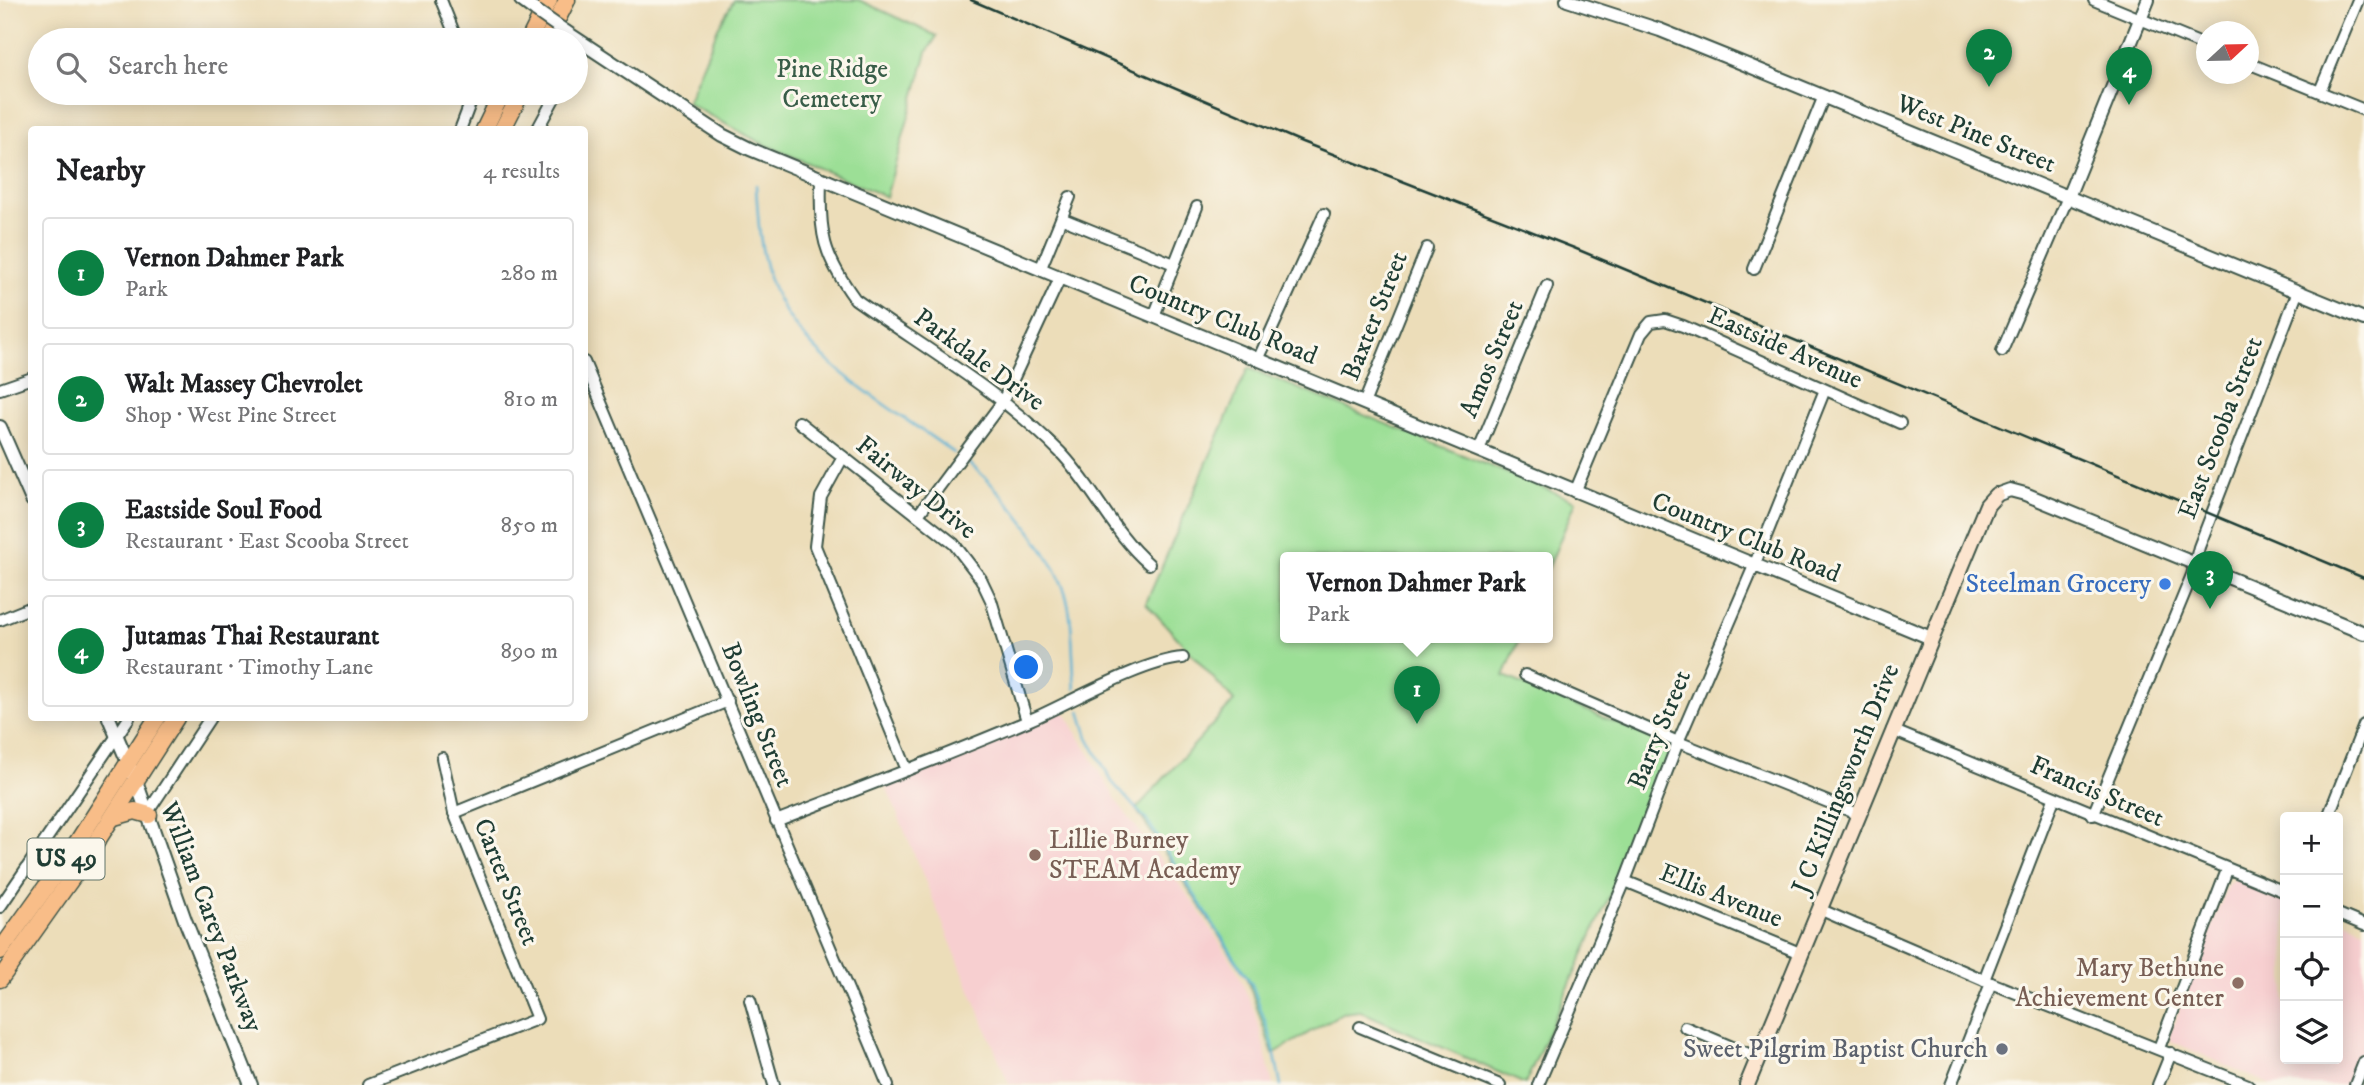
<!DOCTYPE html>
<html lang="en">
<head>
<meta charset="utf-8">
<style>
  body { margin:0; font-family:"IM FELL DW Pica",serif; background:#f2f2f2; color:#202124 }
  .controls { position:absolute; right:21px; bottom:21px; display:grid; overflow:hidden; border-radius:7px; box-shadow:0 4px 18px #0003 }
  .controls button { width:63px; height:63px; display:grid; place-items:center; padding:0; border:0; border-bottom:2px solid #e0e0e0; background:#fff; color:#202124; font:35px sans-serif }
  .compass { position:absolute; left:2196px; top:21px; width:63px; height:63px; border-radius:50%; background:#fff; box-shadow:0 4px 18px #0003; rotate:68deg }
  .you { position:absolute; left:1027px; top:668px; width:24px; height:24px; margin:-18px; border:5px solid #fff; border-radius:50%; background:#1a73e8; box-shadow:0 0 0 10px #1a73e833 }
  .badge { display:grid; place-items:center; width:46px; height:46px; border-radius:50%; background:#0b8043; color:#fff; font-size:23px; font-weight:700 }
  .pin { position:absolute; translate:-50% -58px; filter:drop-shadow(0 2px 4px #0008) }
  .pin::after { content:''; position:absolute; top:37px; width:24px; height:21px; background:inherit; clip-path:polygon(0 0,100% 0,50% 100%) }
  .popup { position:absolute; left:1280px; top:552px; width:273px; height:91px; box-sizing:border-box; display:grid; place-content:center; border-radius:7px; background:#fff; filter:drop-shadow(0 2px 5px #0005); font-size:23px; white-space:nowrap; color:#757577 }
  .popup b { font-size:26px; color:#202124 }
  .popup::after { content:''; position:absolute; left:50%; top:100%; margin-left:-14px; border:14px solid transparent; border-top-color:#fff }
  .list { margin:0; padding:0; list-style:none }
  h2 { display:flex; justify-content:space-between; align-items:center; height:91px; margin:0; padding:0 28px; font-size:30px }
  h2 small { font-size:23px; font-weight:400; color:#757577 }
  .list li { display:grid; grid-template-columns:46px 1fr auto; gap:21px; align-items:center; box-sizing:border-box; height:112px; margin:0 14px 14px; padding:0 14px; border:2px solid #e0e0e0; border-radius:7px }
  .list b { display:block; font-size:26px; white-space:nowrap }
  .list p { margin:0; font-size:23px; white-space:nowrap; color:#757577 }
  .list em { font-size:23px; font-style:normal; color:#757577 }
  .icon { flex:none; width:38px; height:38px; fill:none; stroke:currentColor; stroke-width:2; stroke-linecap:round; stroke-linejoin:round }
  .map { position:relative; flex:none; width:2364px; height:1085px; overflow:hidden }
  .search { position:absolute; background:#fff; box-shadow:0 4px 18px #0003; left:28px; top:28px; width:560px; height:77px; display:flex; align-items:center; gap:18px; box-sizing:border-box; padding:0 24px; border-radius:38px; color:#757577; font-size:26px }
  .panel { position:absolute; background:#fff; box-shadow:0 4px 18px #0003; left:28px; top:126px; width:560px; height:595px; border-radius:7px }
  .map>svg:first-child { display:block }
</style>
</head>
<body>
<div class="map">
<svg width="2364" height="1085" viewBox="0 0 2364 1085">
  <rect width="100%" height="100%" fill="#fbf7ec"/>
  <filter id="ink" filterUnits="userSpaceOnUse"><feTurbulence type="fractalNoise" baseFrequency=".0143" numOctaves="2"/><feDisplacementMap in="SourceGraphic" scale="14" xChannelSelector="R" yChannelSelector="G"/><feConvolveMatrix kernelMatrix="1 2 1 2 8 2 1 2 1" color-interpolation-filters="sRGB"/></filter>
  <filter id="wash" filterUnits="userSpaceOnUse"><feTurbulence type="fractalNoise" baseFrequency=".00686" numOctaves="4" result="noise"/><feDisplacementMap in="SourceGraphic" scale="28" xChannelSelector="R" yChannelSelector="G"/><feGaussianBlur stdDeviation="1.57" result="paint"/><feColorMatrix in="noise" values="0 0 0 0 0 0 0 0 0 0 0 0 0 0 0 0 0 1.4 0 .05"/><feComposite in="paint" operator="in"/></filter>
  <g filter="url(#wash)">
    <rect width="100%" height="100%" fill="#ecddb9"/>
    <g fill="#f7cfd0">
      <path d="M1064,711L1118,803L1196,906L1236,968L1257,1018L1273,1085L1009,1084L886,786Z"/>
      <path d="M2238,879L2285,898V1059H2338V918L2364,929V1048L2349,1085H2271L2171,1041L2169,1036L2228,884Z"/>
    </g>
    <g fill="#9cdf96" stroke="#5e8e65" stroke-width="2">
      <path d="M734,0H859L937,36L927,52L886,197L759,142L687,103L718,28Z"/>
      <path d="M1248,368L1576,501L1548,569V558H1286V638H1520L1504,676L1676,748L1525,1084L1360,1011L1342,1013L1273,1054L1246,976L1136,809L1234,701L1146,603Z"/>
    </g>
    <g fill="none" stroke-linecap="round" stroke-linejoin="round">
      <g stroke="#56b0d3" stroke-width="2.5">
        <path d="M756,185C758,221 760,257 774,290C804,362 895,409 954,453"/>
        <path d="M967,462C1000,487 1052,553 1065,592C1074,621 1072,659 1075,689"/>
        <path d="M1080,711L1088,737L1112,782L1148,822L1252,985L1272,1041L1281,1085"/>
      </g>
    </g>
  </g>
  <g filter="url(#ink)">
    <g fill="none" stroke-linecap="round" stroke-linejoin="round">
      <defs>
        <g id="minor">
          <path d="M441,0L457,40"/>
          <path d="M2094,0L2206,46"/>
          <path d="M576,58L583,44"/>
          <path d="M2248,63L2364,110"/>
          <path d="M2320,91L2358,0"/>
          <path d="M460,130L474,93"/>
          <path d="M537,130L557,93"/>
          <path d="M821,180C819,234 823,255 855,299C924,348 1000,391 1060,452C1094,487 1112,532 1149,564"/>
          <path d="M1063,219L1174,264"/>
          <path d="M1754,269L1824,96"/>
          <path d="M1040,270L1070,197"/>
          <path d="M1154,316L1197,207"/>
          <path d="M2002,351L2068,197"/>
          <path d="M1258,360L1324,214"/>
          <path d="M584,362L888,1085"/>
          <path d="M0,389L32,378"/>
          <path d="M1365,401L1427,248"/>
          <path d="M799,422L954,544L981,579L991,600L1027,721"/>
          <path d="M1479,450L1547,286"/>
          <path d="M843,457L821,497L815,546L907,770"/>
          <path d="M1575,492L1641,334L1651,322L1665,320L1683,326L1900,423"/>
          <path d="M918,515L1003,401L1060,278"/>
          <path d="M0,620L32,607"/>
          <path d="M1525,675L1678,742L1858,814"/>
          <path d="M1892,730L2285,892"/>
          <path d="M148,812L210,718"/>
          <path d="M454,813L728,701"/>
          <path d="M2093,815L2192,575L2199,547L2298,291"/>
          <path d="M2328,817L2364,725"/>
          <path d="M776,821C861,788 946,756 1030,720C1071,702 1142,661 1183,658"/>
          <path d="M1625,881L1800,953"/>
          <path d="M0,907L129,718"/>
          <path d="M1819,909L1991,983L2248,1085"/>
          <path d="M2338,914L2364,925"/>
          <path d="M1984,980L2054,799"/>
          <path d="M750,1000L774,1085"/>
          <path d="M1360,1027L1500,1085"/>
          <path d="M1685,1027L1758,1058"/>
          <path d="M2159,1048L2227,870"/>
          <path d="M368,1085L537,1019L454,813L442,758"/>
          <path d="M1538,1085L1625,881L1678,742L1754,566L1824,392"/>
          <path d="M1951,1085L1991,983"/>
          <path d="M2158,1085L2171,1053"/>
          <path d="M2355,1085L2364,1062"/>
        </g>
        <g id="tertiary">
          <path d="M521,0L536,11"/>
          <path d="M1567,0L1660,30L1742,63L2364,319"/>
          <path d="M566,32L722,135L750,149L1931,638"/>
          <path d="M2068,197L2148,0"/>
          <path d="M0,427L32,500"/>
          <path d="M1996,495L2010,490L2025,494L2364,633"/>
          <path d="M109,718L136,781L185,920L251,1085"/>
        </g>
        <path id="secondary" d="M1747,1085L1987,505L1996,495"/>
        <g id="primary">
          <path d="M529,40L549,0"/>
          <path d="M547,40L567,0"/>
          <path d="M484,130L502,93"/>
          <path d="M502,130L521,93"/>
          <path d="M114,817L135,811L149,815"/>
          <path d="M0,951L71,852L157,718"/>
          <path d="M0,979L86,858L176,718"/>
        </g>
      </defs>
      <use href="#minor" stroke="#3e5548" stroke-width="14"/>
      <use href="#tertiary" stroke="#3e5548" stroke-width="16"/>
      <use href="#secondary" stroke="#3e5548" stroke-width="18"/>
      <use href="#primary" stroke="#3e5548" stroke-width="19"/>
      <use href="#minor" stroke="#fff" stroke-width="10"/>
      <use href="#tertiary" stroke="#fff" stroke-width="12"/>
      <use href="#secondary" stroke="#fce5cf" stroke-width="14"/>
      <use href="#primary" stroke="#f8bd88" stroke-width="16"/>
      <path stroke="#1f3d34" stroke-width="2.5" d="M971,0L1302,142L1574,248L2364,578"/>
      <defs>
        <path id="tertiary-bridge" d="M536,11L566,32"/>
      </defs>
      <use href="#tertiary-bridge" stroke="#3e5548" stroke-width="16" stroke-linecap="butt"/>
      <use href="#tertiary-bridge" stroke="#fff" stroke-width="12"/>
    </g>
  </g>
  <circle fill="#3f7fe0" stroke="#fbf7ec" stroke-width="2.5" cx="2165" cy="584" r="7"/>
  <g fill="#8d6e63" stroke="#fbf7ec" stroke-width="2.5">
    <circle cx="1035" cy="855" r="7"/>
    <circle cx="2238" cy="983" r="7"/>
  </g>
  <circle fill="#6b7280" stroke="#fbf7ec" stroke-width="2.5" cx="2002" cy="1049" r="7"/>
  <g text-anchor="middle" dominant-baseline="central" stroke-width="6" stroke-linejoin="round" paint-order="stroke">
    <rect fill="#fbf7ec" stroke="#61756b" stroke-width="2" x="27.5" y="838.5" width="77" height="41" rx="5"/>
    <g font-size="24" font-weight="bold" fill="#1f3d34">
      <text x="66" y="859">US 49</text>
    </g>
    <g font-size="26" fill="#385d48" stroke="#fbf7ec">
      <text x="832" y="69">Pine Ridge<tspan x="832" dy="30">Cemetery</tspan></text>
    </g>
    <g font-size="26" fill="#1f3d34" stroke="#fbf7ec">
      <text transform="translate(1976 134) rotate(22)">West Pine Street</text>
      <text transform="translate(1375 316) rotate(-68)">Baxter Street</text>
      <text transform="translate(1223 320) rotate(22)">Country Club Road</text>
      <text transform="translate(1785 348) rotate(24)">Eastside Avenue</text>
      <text transform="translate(1492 359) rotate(-67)">Amos Street</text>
      <text transform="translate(979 360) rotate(36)">Parkdale Drive</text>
      <text transform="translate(2221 428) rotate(-69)">East Scooba Street</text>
      <text transform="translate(916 488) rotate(39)">Fairway Drive</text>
      <text transform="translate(1746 538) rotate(22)">Country Club Road</text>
      <text transform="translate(757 715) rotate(68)">Bowling Street</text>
      <text transform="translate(1660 730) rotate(-68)">Barry Street</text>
      <text transform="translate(1846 779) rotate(-68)">J C Killingsworth Drive</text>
      <text transform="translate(2097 792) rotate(23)">Francis Street</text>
      <text transform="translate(506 882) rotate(68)">Carter Street</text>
      <text transform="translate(1721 896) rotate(22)">Ellis Avenue</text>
      <text transform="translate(211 917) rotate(69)">William Carey Parkway</text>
    </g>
    <g font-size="26" fill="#366cbe" stroke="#fbf7ec" text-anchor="end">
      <text x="2151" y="584">Steelman Grocery</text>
    </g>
    <g font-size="26" fill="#785e54" stroke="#fbf7ec" text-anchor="start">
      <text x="1049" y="840">Lillie Burney<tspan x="1049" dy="30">STEAM Academy</tspan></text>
      <text x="2224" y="968" text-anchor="end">Mary Bethune<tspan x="2224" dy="30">Achievement Center</tspan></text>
    </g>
    <g font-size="26" fill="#5b616d" stroke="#fbf7ec" text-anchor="end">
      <text x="1988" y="1049">Sweet Pilgrim Baptist Church</text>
    </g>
  </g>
</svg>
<div class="controls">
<button>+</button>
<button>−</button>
<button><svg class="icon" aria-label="locate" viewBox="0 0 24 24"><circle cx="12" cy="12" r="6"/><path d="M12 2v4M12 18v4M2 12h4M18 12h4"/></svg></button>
<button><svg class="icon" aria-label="layers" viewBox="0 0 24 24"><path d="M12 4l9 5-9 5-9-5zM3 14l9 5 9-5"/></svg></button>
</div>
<svg class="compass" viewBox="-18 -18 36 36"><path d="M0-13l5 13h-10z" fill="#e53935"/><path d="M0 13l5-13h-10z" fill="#757577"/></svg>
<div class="you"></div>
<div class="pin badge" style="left:1417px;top:724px">1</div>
<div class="popup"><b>Vernon Dahmer Park</b>Park</div>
<div class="pin badge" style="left:1989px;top:87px">2</div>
<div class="pin badge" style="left:2210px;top:609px">3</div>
<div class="pin badge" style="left:2129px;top:105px">4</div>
<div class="search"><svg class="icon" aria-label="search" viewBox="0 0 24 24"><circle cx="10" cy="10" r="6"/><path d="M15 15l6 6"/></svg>Search here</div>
<section class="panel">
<h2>Nearby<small>4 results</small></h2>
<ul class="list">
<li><span class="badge">1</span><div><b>Vernon Dahmer Park</b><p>Park</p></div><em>280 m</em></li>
<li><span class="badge">2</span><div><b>Walt Massey Chevrolet</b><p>Shop · West Pine Street</p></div><em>810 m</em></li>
<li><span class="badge">3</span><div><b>Eastside Soul Food</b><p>Restaurant · East Scooba Street</p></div><em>850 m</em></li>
<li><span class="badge">4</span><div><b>Jutamas Thai Restaurant</b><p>Restaurant · Timothy Lane</p></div><em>890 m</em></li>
</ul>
</section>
</div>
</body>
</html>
